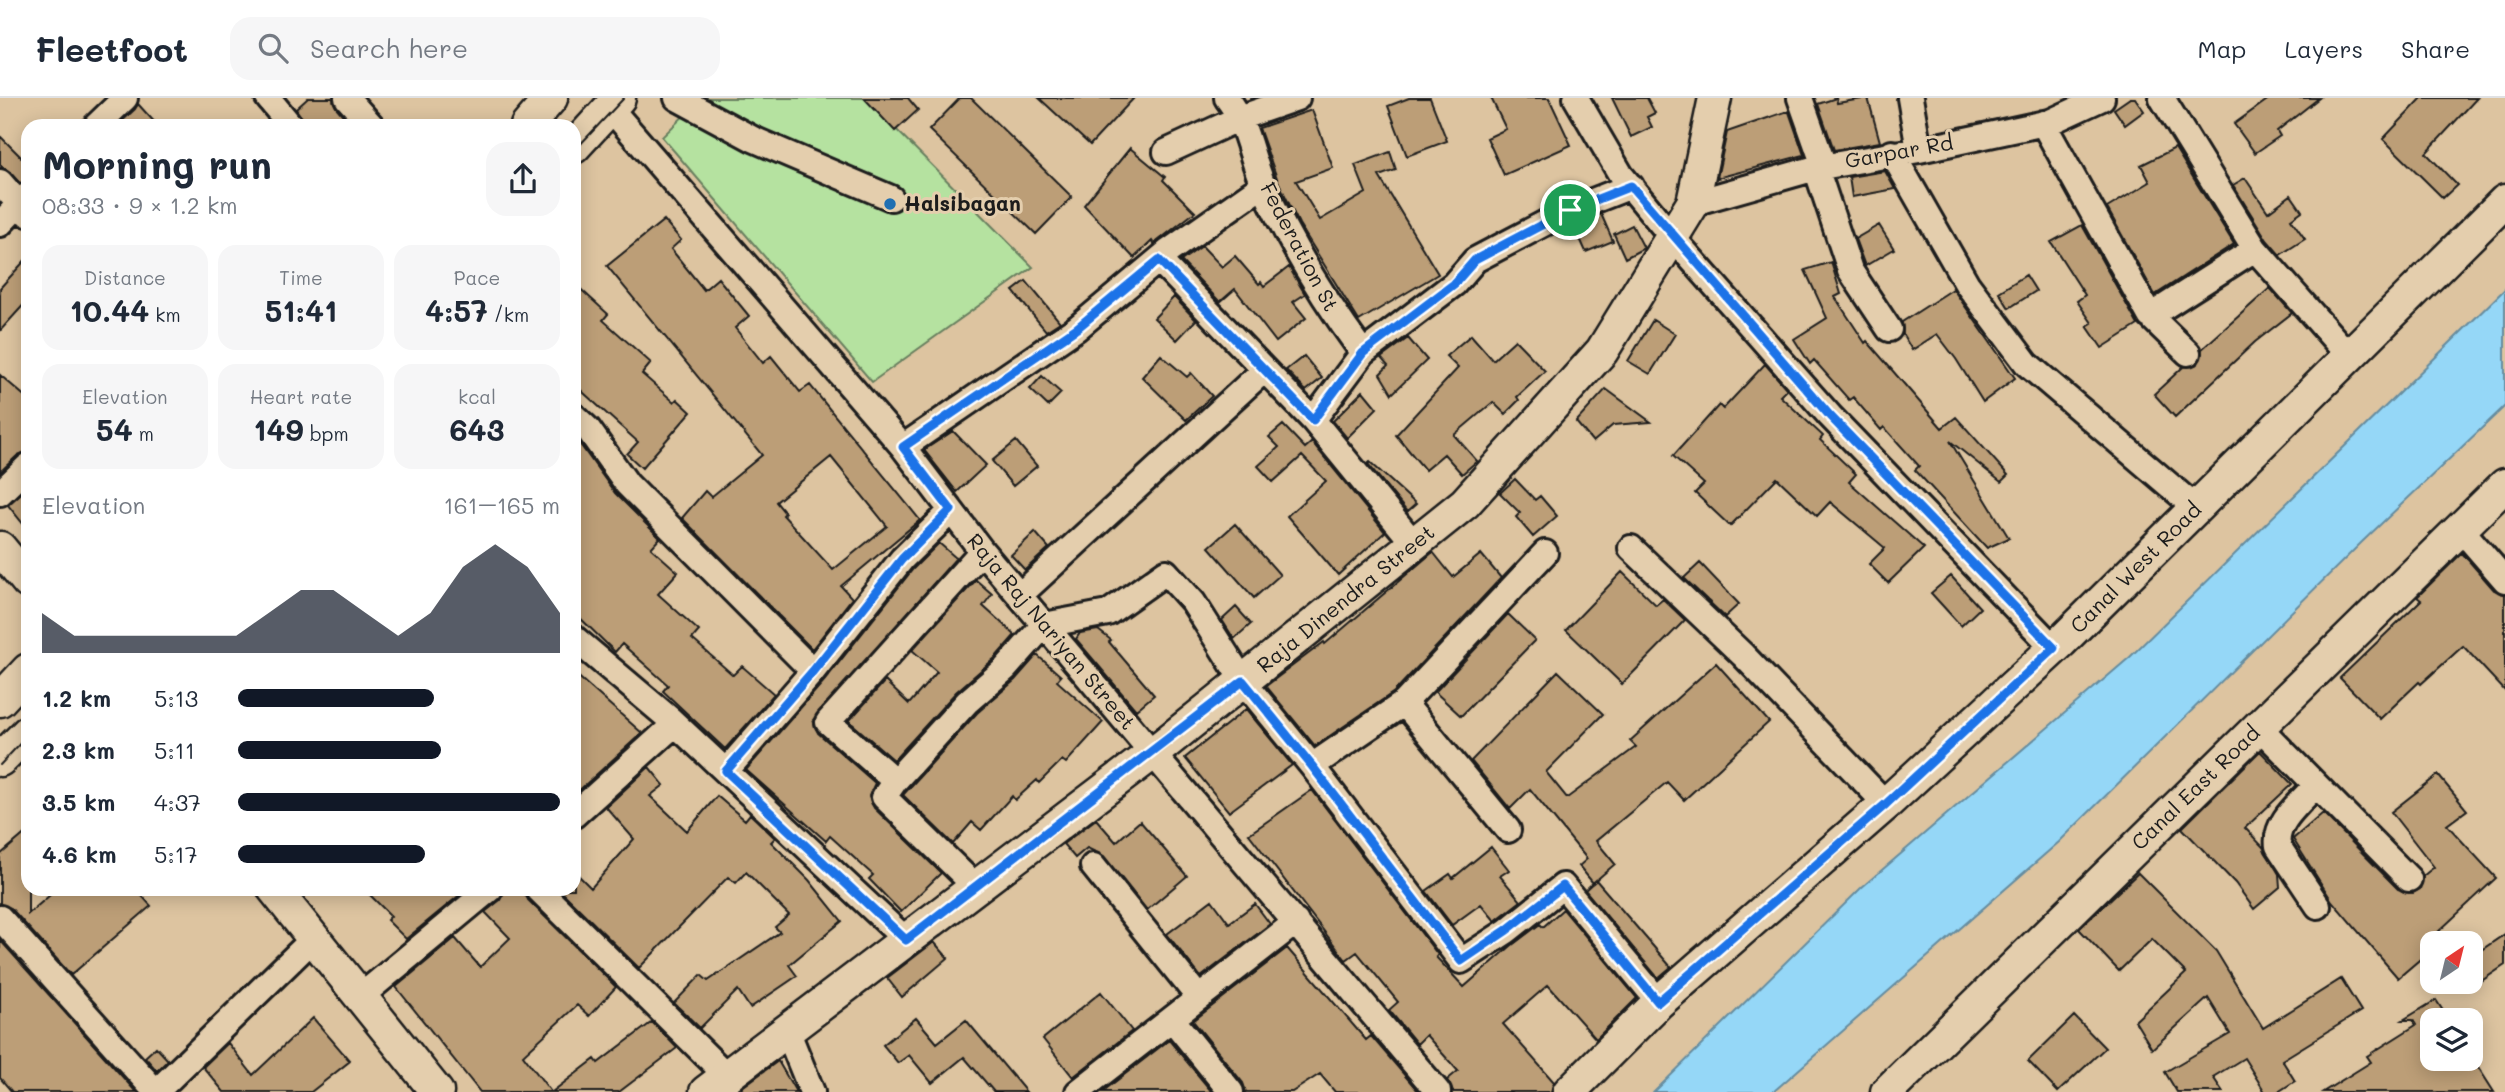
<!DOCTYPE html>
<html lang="en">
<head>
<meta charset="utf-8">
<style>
	:root { --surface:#fff; --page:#f6f6f7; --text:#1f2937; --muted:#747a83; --line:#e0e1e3; --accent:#111827 }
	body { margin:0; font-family:Mali,sans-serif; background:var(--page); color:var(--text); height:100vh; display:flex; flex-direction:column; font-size:26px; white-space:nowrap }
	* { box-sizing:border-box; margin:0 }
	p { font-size:23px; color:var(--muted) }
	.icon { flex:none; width:38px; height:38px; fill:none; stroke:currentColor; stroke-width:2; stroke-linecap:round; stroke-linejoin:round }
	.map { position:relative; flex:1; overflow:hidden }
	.drawer { position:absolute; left:21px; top:21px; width:560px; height:777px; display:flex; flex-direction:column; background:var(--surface); border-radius:21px; box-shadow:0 4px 18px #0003 }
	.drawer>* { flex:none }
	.needle { width:46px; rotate:35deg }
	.buttons { position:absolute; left:2420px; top:833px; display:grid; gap:14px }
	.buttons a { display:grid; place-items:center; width:63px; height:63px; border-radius:14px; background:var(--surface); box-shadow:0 4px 18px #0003; font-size:35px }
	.pin { position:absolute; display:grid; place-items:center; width:60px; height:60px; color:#fff; margin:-30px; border:4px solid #fff; border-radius:50%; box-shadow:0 2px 7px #0007 }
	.round { display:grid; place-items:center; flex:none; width:74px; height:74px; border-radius:21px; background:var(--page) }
	.overview { display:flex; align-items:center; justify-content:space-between; height:119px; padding:0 21px }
	h1 { font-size:38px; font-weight:800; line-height:52px }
	.figures { display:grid; grid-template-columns:repeat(3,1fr); gap:10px; height:119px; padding:7px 21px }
	.figures div { display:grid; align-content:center; border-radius:18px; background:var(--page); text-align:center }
	.figures b { font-size:30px; font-weight:800 }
	.figures small { font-size:19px; font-weight:400 }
	.figures p { font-size:19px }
	.chart { height:196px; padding:14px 21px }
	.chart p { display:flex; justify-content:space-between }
	.chart svg { width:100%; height:126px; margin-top:7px; fill:var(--accent); opacity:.7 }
	ul { padding:0 21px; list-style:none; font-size:23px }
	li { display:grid; grid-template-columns:112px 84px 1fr; align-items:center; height:52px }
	li i { height:18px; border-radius:9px; background:var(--accent) }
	header { display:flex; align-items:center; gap:42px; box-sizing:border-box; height:98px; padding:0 35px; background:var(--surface); border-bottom:2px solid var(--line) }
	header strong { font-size:33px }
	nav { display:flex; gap:38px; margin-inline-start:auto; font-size:24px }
	.search { width:490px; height:63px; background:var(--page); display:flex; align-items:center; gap:18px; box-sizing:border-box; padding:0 24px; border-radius:21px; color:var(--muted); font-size:26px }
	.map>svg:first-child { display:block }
	.green { fill:#b5e2a0; stroke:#687f5e; stroke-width:2 }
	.water { fill:#95d7f7; stroke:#658c9f; stroke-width:2 }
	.building { fill:#bc9e77; stroke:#1c1c1c; stroke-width:2; fill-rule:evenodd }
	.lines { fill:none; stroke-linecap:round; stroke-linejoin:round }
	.minor-casing { stroke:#1c1c1c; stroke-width:30 }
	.major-casing { stroke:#1c1c1c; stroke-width:37 }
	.minor { stroke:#e4cead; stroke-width:24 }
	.major { stroke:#e4cead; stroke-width:32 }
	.tram { stroke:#1c1c1c; stroke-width:2 }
	.route-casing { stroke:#fff; stroke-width:14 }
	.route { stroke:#1a73e8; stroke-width:9 }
	.poi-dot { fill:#1f6fb2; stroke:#e4cead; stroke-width:2.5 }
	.labels { text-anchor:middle; stroke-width:6; stroke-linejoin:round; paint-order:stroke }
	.street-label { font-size:21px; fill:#1c1c1c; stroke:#e4cead }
	.poi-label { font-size:21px; font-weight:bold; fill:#1c1c1c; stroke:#e4cead; text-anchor:start }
</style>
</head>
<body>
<header>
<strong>Fleetfoot</strong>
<div class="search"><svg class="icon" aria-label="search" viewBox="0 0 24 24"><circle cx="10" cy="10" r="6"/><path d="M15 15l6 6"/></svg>Search here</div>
<nav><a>Map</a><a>Layers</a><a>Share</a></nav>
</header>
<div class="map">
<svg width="2505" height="994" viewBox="0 0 2505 994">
	<rect width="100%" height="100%" fill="#ddc4a0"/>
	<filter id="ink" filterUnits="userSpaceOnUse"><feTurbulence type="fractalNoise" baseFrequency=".0143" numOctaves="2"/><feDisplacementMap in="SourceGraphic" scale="14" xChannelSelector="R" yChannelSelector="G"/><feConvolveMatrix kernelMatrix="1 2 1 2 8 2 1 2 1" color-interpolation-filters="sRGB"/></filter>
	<g filter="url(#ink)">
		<path class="green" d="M702,0h163l168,169 -161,115 -210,-245z"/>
		<path class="water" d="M2505,191v117l-143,136 -303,300 -286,250h-119l207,-204 269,-231z"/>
		<path class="building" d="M308,0h25l3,9 16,19h-46l-10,-17z
			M864,0h44l10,12 -23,21z
			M960,0h11l101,99 -36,37 -107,-104z
			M1039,0h95l-44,47z
			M1409,0h21l17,43 -40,15 -19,-50z
			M1491,0h58l22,47 -67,30 -17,-37 19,-9z
			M1612,0h35l8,15 -8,4 5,10 -21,10z
			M1836,0l1,5 31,-5 12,44 -46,8 -16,-46z
			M2130,0h5l9,13 -19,14 -11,-16z
			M2270,0h49l-42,33 3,5 -25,17 -21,-29z
			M2422,0h55l-51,55 31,32 -14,13 -60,-59z
			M138,6l20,22h-41l18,-17z
			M1312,12l21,58 -37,13 24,39 46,-27 -11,-28 35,-13 6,18 -17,6 59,98 -79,47 -60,-97 -21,-43 -19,-53z
			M1785,14h4l15,43 -87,23 10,-46z
			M0,38l28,28v17l-8,2 -20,-18z
			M1130,50l35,29 -2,3 32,32 -41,32 -2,-3 -18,17 -50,-53z
			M2175,50l59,96 -79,51 -48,-87 43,-26 -9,-17z
			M1885,73l10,18 -43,8 -3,-20z
			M2245,80l23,34 23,-17 11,16 -11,8 14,20 -25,16 -13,-15 -34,-55z
			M1601,116l12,27 -27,11 -12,-27z
			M664,122l17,20 -10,9 33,41 14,-12 31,38 -14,12 28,35 8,-7 29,36 10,-7 110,135 -79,66 11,12 -40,51 -130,-131 23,-27 6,6 51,-42 -155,-189zM831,359l56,69 -54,44 -50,-55 2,-2 -9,-11z
			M1632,127l12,23 -19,10 -11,-24z
			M1879,127l15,24 -29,17 -10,-27z
			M2082,127l56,100 -36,23 -15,-22 5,-3 -15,-22 8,-6 -34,-53z
			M1202,148l20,21 13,-11 24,28 2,-2 3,4 25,-19 16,27 -12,8 13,16 -30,24 -41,-53 -15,13 -39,-41z
			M28,159v43l-28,31v-43z
			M1831,164l10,32 -6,3 30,46 2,-2 75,87 14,-11 52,58 -7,7 -51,-41 59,97 -22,10 -72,-78 4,-4 -35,-39 -3,3 -28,-33 -4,3 -35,-40 -4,4 -16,-25 33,-21 -22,-48z
			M2026,177l10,16 -27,17 -10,-16z
			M1026,183l34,41 -14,9 -33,-40z
			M574,185l34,31 -5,6 48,43 -9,11 32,28 3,-3 14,13 -49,56 -15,-14 11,-12 -64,-58z
			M2270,190l22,25 -37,29 -80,75 -21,-23 29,-27 15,-3 4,-15z
			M1953,191l62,89 -32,24 -27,-43 -19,-25 -25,16 -9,-15 -1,-13z
			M1174,199l22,23 -19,20 -23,-22z
			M1653,222l22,14 -25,40 -22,-13z
			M1471,237l22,25 22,-20 30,31 -28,26 2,3 -14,14 -12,-12 -39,33 23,26 -15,13 -18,-20 -19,16 -29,-35 62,-67 -12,-12z
			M1408,240l19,22 -35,34 -12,-20 8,-8 -7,-8z
			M1161,257l26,22 4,-4 21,23 -26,24 -44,-43z
			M1304,258l18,22 -16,13 -20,-21z
			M1765,266l22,25 -7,7 43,40 -3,4 36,34 -7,8 75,66 -36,35 -19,-19 16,-16 -55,-46 -13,14 -40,-38 -47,48 -35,-33 9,-9 -31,-28 46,-51 4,4z
			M0,277l28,24v53l-10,3 -18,17z
			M1042,278l19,17 -13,13 -18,-17z
			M1606,291l45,33 -38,3 -20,17 -17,-20z
			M1363,293l14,17 -30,30 -14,-17z
			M1283,327l22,23 7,-6 73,90 -47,43 -51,-59 39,-35 -24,-25 -29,26 -15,-16 21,-19 -10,-10z
			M953,333l33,34 -29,27 -33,-42z
			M574,338l41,57 45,45 -9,10 27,24 -20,22 41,37 -7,8 41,36 9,-9 32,28 -49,55 -62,-58 5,-6 -46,-41 -7,8 -41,-40z
			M1016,343l21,25 -24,20 -21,-25z
			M1370,364l46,42 -9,8 -39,-48z
			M1515,381l20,21 5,-4 17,20 -24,21 -17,-20 4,-4 -20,-20z
			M28,389v43l-20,-25z
			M1235,426l45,51 -26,23 -45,-51z
			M1035,434l14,16 -24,22 -14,-15z
			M939,445l17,15 -143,162 5,13 57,50 -6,13 5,12 67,65 -40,39 -32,-33 4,-4 -43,-39 -4,5 -80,-71 79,-90 88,-111z
			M1433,454l20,25 28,-23 20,24 -107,114 -79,54 -49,-60 58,-44 1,2z
			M2462,455l32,37 11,4v97l-42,-45 -42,38 -2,-2 -39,37 -40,-41 81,-78 -4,-3z
			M1700,465l39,41 -14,13 -41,-39z
			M1622,474l34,33 7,-6 22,21 -63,64 -56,-54z
			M1951,478l29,32 -19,18 -30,-33z
			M976,482l16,14 -9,12 32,29 -20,23 -39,34 -62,68 -45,-39 36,-40 24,23 28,-32 -25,-22z
			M1236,509l15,17 -17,15 -12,-19z
			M1508,516l27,26 -74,76 -26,-24z
			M1098,532l13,10 -2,2 45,53 -18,15 -60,-71 4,-6z
			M1037,557l24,21 -4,5 46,41 -37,41 -4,-3 -23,23 -2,-3 -22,20 -3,-4 -31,34 -9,-8 -19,22 -50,-49 74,-82 38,-33z
			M1716,565l53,59 -85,78 -17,-18 -71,59 19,23 -22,19 -14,-17 8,-7 -57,-70 -20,20 -39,-48 87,-90 45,43 -57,58 21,26 69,-51 -6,-6z
			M574,575l68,60 -68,62z
			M1246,611l46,56 -63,47 -44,-54z
			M2260,653l32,33 -47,44 18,19 16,27 1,13 -26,22 -19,-26 -53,-55z
			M649,669l15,18 -14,11 37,35 30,-35 28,24 5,-6 25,24 -4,4 38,38 33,41 -53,44 8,11 -47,32 -12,-18 -38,38 -26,-25 27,-28 7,6 72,-49 -5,-5 14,-12 -43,-43 -10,11 -8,-6 -89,91 -80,-79h15v-18l17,17 43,-49 -28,-32z
			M2438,677l29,35 -20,15 49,53 -57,53 6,7 -6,5h-7v6l-34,29 -66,-77 -39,-62 30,-26 75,76 15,4 7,-4 3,-13 11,-9 -43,-55z
			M1312,692l126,165 -2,2 28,30 47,-41 29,-22 3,3 20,-18 74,89 -41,41 -48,-54 -45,39 51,58 -3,10h-98l-6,-12 11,-9 -32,-36 -9,9 -28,-34 9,-8 -41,-50 -11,8 -97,-126z
			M1096,721l20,23 24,-21 47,55 -40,34 -43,-54 -17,-8 -12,10 -12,-14z
			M28,733v83l29,-25h79l15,17 -80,69 -60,-67 -11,-4v-49z
			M1491,749l18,23 -9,6 21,25 -26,20 -14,-17 -29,21 -26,-34 24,-17 3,4z
			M2138,775l78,78 47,77 78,-49 20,32 -79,49 13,21 -17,11h-13l-21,-34 -31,19 10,15h-46l-12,-20 65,-38 -22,-36 -56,51 -17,-28 51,-48 -34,-34 -33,32 -40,-42z
			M1596,782l75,87 -13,11 -73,-88z
			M364,791h103l-61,50 -19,-19 4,-4z
			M505,791h19l4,11 88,87 -27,29 -12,-11 -54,50 28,37h-71l-84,-105 59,-49 25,29 30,-29 -25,-26 15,-12z
			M1212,802l17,23 26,-19 15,20 -69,53 -34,-43z
			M2505,836v31l-34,23v-31z
			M0,842l136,152h-124l-12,-14z
			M934,844l14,16 -46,39 -15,-19z
			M1287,850l79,92 5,-4 48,56h-84l-15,-18 -28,18h-46l-3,-9 -50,-62z
			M1101,894l31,39 -59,46 -30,-38z
			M2436,902l13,20h-17v39h41l21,33h-171l48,-30 -4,-6 49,-31 -3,-5h-10z
			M2074,918l31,32 -47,44 -30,-31z
			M313,920l37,43 -39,31h-87l-21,-25 25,-24 25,32z
			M916,920l21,25 29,-23 60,72h-32l-30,-35 -32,26 -23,-28 -11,8 -15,-18z
			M652,924l25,26 -58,44h-67l43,-33 3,4z
			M1169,942l43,52h-110z
			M156,949l12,13 -11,11 -12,-14z
			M778,963l18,31h-52l-3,-4z"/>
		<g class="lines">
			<g class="minor-casing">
				<path id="minor" d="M268,0l23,28
					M347,0l25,28
					M677,0l76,41 138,59
					M1227,0c21,27 23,58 37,89 27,59 61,114 99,166
					M1576,0l45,77 51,62 158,179 224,232
					M1800,0l24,68
					M1910,0l9,52
					M2162,0l93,151 94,107
					M610,10l293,339 79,104 456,541
					M2043,25l107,193 38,37
					M96,28l29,-28
					M1166,54l76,-35 55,-19
					M1892,55l75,131 60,80 169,144
					M1816,70l34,102 39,59
					M0,84l28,32
					M1693,105l123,-35 103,-18 131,-28 52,-24
					M0,126l28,-29
					M1159,162l154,160 102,125
					M2150,218l105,-67
					M574,318l14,13 39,55 186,187
					M1313,322l50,-67 91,-69 21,-24 95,-50 61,-24
					M903,349l174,-119 92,-77 94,-66
					M0,395l28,-27
					M2460,430l45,52
					M1631,450l112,107 143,149
					M982,453l-154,171 67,59 72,-79 38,-33 39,-44 64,-12 58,-41 27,30 50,79 69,85 149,195 46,-30 56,-45 96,116
					M1020,497l243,-224
					M574,540l97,82 235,220
					M1404,605l104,127
					M2259,629l150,152
					M1312,668l92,-63 141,-150
					M726,673l87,-100 89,-112 49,-48
					M895,683l-11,16 92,90
					M2316,687c-15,17 -42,37 -38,61l40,60
					M574,717l101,-91
					M1093,768l106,132
					M538,791l189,187
					M0,820l156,174
					M360,899l130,-108
					M1172,921l59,73
					M787,932l25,62
					M156,994l157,-153
					M1078,994l218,-170"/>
			</g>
			<g class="major-casing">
				<path id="major" d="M527,28l24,-28
					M574,49l45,-49
					M0,450l28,34
					M0,602l28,-30
					M0,662l28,-28
					M274,791l163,203
					M706,994l456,-346 303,-243 137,-152 91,-148 22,-105
					M1569,994l90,-90 227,-198 175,-162 444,-441
					M1887,994l618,-607"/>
			</g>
			<use href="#minor" class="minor"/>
			<use href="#major" class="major"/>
			<path class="tram" d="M574,53l50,-53
				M0,667l28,-30"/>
		</g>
	</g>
	<g class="lines" filter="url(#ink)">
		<g class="route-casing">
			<path id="route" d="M1631,88l199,230 224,232 -168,156 -228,198 -95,-116 -56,44 -46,31 -149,-195 -69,-85 -337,259 -180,-169 87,-100 89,-112 49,-49 -48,-63 174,-119 82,-68 154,160 50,-67 91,-69 21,-24 95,-50z"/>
		</g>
		<use href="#route" class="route"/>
	</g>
	<circle class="poi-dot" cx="890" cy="106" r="7"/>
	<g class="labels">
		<g class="street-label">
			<text transform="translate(1899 54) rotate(-10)" y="7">Garpar Rd</text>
			<text transform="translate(1299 149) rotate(62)" y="7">Federation St</text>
			<text transform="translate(2136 470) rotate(-45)" y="7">Canal West Road</text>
			<text transform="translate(1346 501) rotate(-39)" y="7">Raja Dinendra Street</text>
			<text transform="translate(1051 534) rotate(50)" y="7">Raja Raj Nariyan Street</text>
			<text transform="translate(2196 690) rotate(-44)" y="7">Canal East Road</text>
		</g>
		<g class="poi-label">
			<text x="904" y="113">Halsibagan</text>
		</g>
	</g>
</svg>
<div class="buttons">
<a><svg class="needle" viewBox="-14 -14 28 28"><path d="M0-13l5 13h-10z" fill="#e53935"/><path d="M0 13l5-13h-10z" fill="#747a83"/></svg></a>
<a><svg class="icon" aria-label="layers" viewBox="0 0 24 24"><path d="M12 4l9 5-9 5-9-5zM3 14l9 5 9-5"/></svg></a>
</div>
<div class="pin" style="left:1570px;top:112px;background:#1e9e55"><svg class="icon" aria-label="arrive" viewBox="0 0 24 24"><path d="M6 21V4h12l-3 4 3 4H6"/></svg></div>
<section class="drawer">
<div class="overview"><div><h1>Morning run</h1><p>08:33 · 9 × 1.2 km</p></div><a class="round"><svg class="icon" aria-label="share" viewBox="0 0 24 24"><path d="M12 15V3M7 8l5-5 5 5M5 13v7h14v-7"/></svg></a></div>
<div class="figures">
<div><p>Distance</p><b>10.44<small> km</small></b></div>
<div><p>Time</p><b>51:41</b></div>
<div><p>Pace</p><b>4:57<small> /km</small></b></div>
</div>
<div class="figures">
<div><p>Elevation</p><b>54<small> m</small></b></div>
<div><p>Heart rate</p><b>149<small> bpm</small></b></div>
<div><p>kcal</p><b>643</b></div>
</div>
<div class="chart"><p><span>Elevation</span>161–165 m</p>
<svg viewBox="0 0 160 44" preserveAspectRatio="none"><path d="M0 44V30L10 38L20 38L30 38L40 38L50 38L60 38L70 30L80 22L90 22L100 30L110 38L120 30L130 14L140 6L150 14L160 30V44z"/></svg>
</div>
<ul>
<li><b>1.2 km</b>5:13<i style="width:61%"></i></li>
<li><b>2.3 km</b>5:11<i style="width:63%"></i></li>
<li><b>3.5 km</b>4:37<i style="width:100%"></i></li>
<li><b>4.6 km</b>5:17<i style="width:58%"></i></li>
</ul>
</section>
</div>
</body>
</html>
